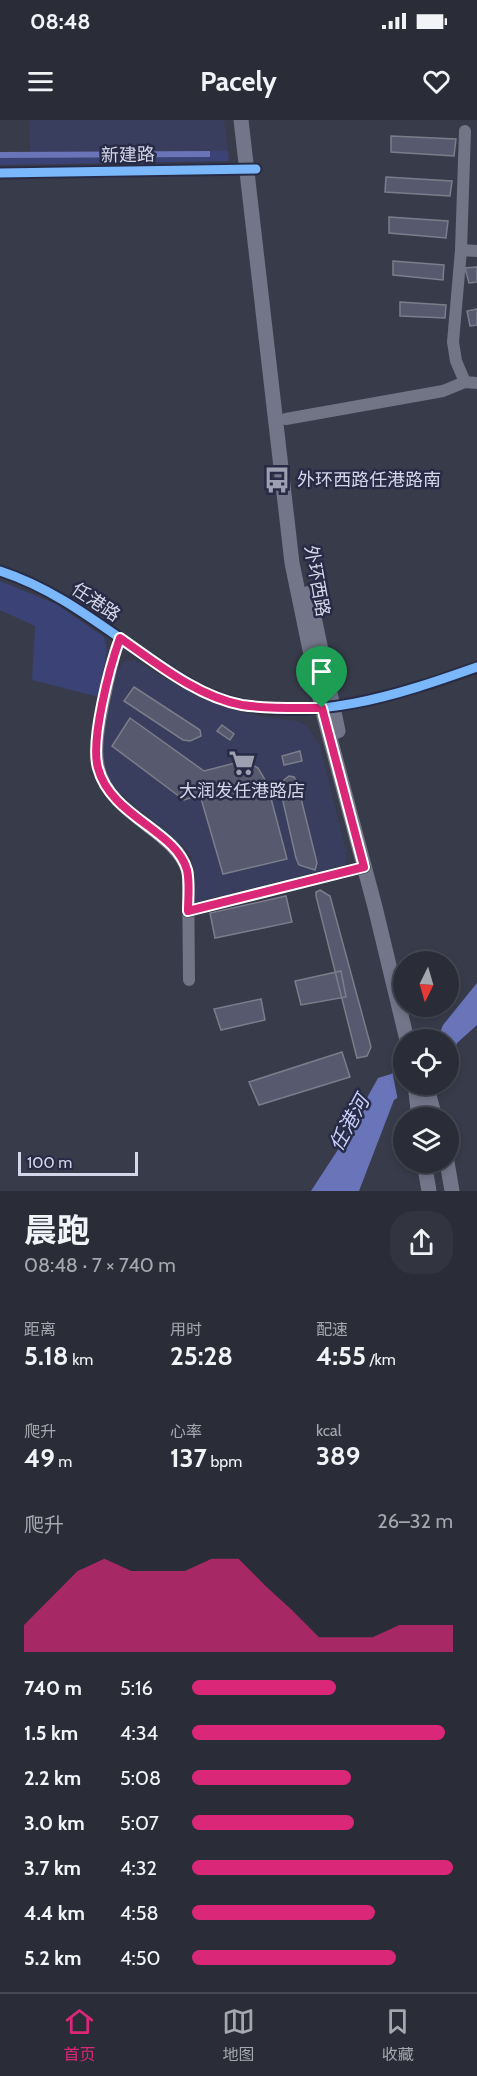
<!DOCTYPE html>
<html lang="zh">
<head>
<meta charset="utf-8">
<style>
	:root { --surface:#2a2c38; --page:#323440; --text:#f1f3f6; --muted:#a5a7ae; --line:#464853; --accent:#db2777 }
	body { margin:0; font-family:Cabin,"Noto Sans SC",sans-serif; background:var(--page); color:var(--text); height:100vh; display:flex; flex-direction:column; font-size:22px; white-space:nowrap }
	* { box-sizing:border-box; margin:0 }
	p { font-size:20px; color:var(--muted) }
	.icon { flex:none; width:33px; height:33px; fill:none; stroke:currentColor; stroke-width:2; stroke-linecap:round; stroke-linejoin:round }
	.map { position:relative; height:1071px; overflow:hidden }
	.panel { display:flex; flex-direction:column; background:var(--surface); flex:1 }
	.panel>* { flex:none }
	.needle { width:39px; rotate:185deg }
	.tools { position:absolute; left:393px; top:831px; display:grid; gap:12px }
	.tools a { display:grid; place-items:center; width:66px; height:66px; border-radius:50%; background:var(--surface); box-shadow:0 3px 9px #0003,0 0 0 2px var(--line); font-size:30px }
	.scale { position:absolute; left:18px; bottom:15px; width:120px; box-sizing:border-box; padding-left:6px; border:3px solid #d4d7e9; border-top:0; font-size:16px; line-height:21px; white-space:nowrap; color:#d4d7e9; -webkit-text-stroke:4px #272b46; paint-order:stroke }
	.pin { position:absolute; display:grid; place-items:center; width:51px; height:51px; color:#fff; margin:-62px -26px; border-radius:50% 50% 50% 0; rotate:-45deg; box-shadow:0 0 6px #0007 }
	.pin .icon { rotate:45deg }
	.round { display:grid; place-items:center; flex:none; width:63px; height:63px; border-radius:24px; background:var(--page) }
	.overview { display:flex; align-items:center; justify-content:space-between; height:102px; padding:0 24px }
	h1 { font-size:33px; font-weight:700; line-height:45px }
	.metrics { display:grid; grid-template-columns:repeat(3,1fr); gap:9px; height:102px; padding:6px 24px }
	.metrics div { display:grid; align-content:center }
	.metrics b { font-size:26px; font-weight:700 }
	.metrics small { font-size:16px; font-weight:400 }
	.metrics p { font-size:16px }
	.chart { height:168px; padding:12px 24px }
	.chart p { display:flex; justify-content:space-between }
	.chart svg { width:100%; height:108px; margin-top:6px; fill:var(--accent); opacity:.7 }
	ul { padding:0 24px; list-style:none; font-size:20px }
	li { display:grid; grid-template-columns:96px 72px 1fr; align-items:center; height:45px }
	li i { height:15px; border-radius:8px; background:var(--accent) }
	.status { display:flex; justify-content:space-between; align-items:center; height:42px; padding:0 30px; background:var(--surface); direction:ltr }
	.status svg { height:16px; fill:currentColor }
	header { display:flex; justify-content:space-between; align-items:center; height:78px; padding:0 24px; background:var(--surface); font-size:27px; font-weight:700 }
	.dock { display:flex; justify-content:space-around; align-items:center; height:84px; border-top:2px solid var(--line); background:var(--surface); font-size:16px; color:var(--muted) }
	.dock a { display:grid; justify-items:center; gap:3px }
	.dock .current { color:var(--accent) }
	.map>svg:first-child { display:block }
	.built { fill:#3a3e5e }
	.green { fill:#3b4276 }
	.water { fill:#6a74b9 }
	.pier { fill:#383b4a }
	.building { fill:#575a6f; stroke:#7b7d8a; stroke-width:1.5 }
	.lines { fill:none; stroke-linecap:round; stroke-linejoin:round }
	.minor { stroke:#727586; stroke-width:12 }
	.major { stroke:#737689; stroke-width:15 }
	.cycleway-casing { stroke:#272b46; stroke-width:13 }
	.cycleway { stroke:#7ab7fb; stroke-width:9 }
	.route-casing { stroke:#fff; stroke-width:12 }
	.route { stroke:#db2777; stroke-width:8 }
	.labels { text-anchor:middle; stroke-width:5; stroke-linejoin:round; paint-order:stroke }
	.street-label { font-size:18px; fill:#d4d7e9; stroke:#272b46 }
	.poi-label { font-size:18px; fill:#d4d7e9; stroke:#272b46; text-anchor:start }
	.water-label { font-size:20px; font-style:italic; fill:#c7cff8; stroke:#272b46 }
</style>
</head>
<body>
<div class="status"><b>08:48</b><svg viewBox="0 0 49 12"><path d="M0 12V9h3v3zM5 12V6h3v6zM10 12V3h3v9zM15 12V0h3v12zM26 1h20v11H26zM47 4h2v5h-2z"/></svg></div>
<header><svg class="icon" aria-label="menu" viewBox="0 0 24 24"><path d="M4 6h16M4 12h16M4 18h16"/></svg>Pacely<svg class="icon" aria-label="heart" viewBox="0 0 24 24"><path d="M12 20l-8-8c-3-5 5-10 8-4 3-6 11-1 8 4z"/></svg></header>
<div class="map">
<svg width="477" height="1071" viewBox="0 0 477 1071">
	<rect width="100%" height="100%" fill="#383b4a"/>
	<path class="built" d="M29,0h195l4,31 -198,1z
		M134,540l43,25 53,24 28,7 39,5 10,5 13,20 26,105 -1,14 -5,5 -147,34 2,-27 -4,-21 -6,-8 -67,-57 -11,-16 -3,-12 -1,-21 13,-69 8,-12z"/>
	<path class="green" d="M210,31h18l1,10 -229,4v-7l210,-1z
		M0,461l56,23 48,33 3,13 -8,47 -67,-17 3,-54 -35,-16z"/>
	<path class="water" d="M210,31v6l-210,1v-6z
		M477,863v42l-20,18 -8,22 -1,-25h-11l6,-15z
		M403,945l1,19 13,1 -23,15 -35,91h-48l30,-46 37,-67 13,-4z"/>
	<path class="pier" d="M404,942v22h16l-22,17 -6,-31z"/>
	<path class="building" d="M391,16l65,3 -2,17 -63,-4z
		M386,57l66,4 -2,15 -65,-4z
		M389,97l59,4 -2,17 -57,-5z
		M393,141l51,4 -1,15 -50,-5z
		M477,147v15l-8,1 -4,-15z
		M400,182l46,3 -1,13 -45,-2z
		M477,189v16l-7,1 -3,-15z
		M134,567l66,43 1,6 -11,5 -7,-1 -59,-39z
		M130,598l74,53 35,-9 10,1 9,5 9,15 20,76 -64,15 -23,-79 -16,5 -72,-54z
		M222,605l12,9 -4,6 -13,-9z
		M300,631l2,10 -18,4 -2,-9z
		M289,656l5,1 3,5 20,81 -2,7 -16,-5 -3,-7 -17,-74z
		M320,770l10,6 41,151 -4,9 -10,2 -41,-162v-4z
		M286,776l6,26 -77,16 -5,-25z
		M341,851l5,26 -45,8 -6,-24z
		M261,879l4,21 -44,10 -7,-21z
		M342,932l8,25 -91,28 -10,-23z"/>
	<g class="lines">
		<path class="minor" d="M465,11l-4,119 -8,92 3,19 9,21 12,1
			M0,53l256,-4
			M461,130l16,1
			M286,299l157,-28 22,-9
			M0,451c59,19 105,58 156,92 22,14 47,31 72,38 81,24 173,-7 249,-34
			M120,518c-8,20 -11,42 -16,63 -11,55 -14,81 34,118 19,15 42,30 50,53l1,108
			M188,791l176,-44"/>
		<path class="major" d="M241,0l51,443 30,145 53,199 32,133
			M309,473l29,138
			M415,964l4,34
			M426,964l9,34
			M424,1042l5,29
			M447,1042l5,29"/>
		<g class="cycleway-casing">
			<path id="cycleway" d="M0,53l256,-4
				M0,451c59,19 105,58 156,92 22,14 47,31 72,38 81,24 173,-7 249,-34
				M188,791l176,-44"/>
		</g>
		<use href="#cycleway" class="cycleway"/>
	</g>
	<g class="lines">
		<g class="route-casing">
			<path id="route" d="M120,518c36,25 78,59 122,67 26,4 53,3 80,3l42,159 -176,44c0,-13 2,-28 -1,-41 -11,-40 -76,-53 -89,-102 -8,-27 12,-102 22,-130z"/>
		</g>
		<use href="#route" class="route"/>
	</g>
	<defs>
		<g id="bus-bare" transform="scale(2.07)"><path d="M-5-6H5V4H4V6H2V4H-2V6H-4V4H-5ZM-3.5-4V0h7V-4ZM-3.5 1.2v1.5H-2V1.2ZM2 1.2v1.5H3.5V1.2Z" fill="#9da0b1" stroke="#272b46" stroke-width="2.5" paint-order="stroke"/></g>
		<g id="supermarket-bare" transform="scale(2.07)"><path d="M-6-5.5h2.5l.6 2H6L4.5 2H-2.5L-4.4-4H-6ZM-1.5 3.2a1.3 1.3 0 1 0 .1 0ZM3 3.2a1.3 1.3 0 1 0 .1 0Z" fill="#9da0b1" stroke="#272b46" stroke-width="2.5" paint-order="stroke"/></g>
	</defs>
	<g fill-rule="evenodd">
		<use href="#bus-bare" x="277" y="360"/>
		<use href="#supermarket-bare" x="242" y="643"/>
	</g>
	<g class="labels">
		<g class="street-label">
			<text transform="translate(128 35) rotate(-1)" y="6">新建路</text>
			<text transform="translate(317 461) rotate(80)" y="6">外环西路</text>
			<text transform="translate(96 482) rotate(34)" y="6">任港路</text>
		</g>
		<g class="poi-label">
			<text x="297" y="366">外环西路任港路南</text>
			<text x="242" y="677" text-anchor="middle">大润发任港路店</text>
		</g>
		<g class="water-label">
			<text transform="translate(349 1003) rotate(-61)" y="7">任港河</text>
		</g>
	</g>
</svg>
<div class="tools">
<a><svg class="needle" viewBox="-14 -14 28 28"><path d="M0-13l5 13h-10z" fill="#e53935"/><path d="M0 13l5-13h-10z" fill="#a5a7ae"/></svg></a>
<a><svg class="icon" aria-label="locate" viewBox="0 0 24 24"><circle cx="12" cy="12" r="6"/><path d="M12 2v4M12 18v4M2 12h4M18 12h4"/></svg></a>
<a><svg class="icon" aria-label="layers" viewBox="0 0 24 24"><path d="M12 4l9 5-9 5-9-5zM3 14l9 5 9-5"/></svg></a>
</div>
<div class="scale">100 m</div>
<div class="pin" style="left:322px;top:588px;background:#1e9e55"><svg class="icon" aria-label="arrive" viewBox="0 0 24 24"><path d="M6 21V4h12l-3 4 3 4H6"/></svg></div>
</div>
<section class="panel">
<div class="overview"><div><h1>晨跑</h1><p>08:48 · 7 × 740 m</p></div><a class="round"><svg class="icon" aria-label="share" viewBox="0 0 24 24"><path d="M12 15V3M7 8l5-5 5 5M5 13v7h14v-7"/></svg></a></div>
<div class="metrics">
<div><p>距离</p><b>5.18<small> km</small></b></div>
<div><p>用时</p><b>25:28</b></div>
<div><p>配速</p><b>4:55<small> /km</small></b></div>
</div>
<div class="metrics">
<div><p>爬升</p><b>49<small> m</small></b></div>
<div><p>心率</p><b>137<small> bpm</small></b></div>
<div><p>kcal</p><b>389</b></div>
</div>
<div class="chart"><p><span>爬升</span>26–32 m</p>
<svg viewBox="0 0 160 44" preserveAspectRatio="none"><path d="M0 44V33L10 22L20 11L30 6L40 11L50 11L60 11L70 6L80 6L90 17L100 27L110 38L120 38L130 38L140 33L150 33L160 33V44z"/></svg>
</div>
<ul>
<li><b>740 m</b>5:16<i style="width:55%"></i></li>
<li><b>1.5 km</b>4:34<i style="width:97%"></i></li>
<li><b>2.2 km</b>5:08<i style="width:61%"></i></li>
<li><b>3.0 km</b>5:07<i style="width:62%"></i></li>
<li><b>3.7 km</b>4:32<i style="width:100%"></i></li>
<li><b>4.4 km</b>4:58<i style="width:70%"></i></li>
<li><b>5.2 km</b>4:50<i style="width:78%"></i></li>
</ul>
</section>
<nav class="dock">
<a class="current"><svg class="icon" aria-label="home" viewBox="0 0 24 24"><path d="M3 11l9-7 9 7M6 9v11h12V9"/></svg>首页</a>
<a><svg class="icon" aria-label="map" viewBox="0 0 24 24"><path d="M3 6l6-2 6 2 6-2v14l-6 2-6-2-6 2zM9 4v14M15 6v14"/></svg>地图</a>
<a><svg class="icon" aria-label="saved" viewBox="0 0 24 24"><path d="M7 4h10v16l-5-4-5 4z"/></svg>收藏</a>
</nav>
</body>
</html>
